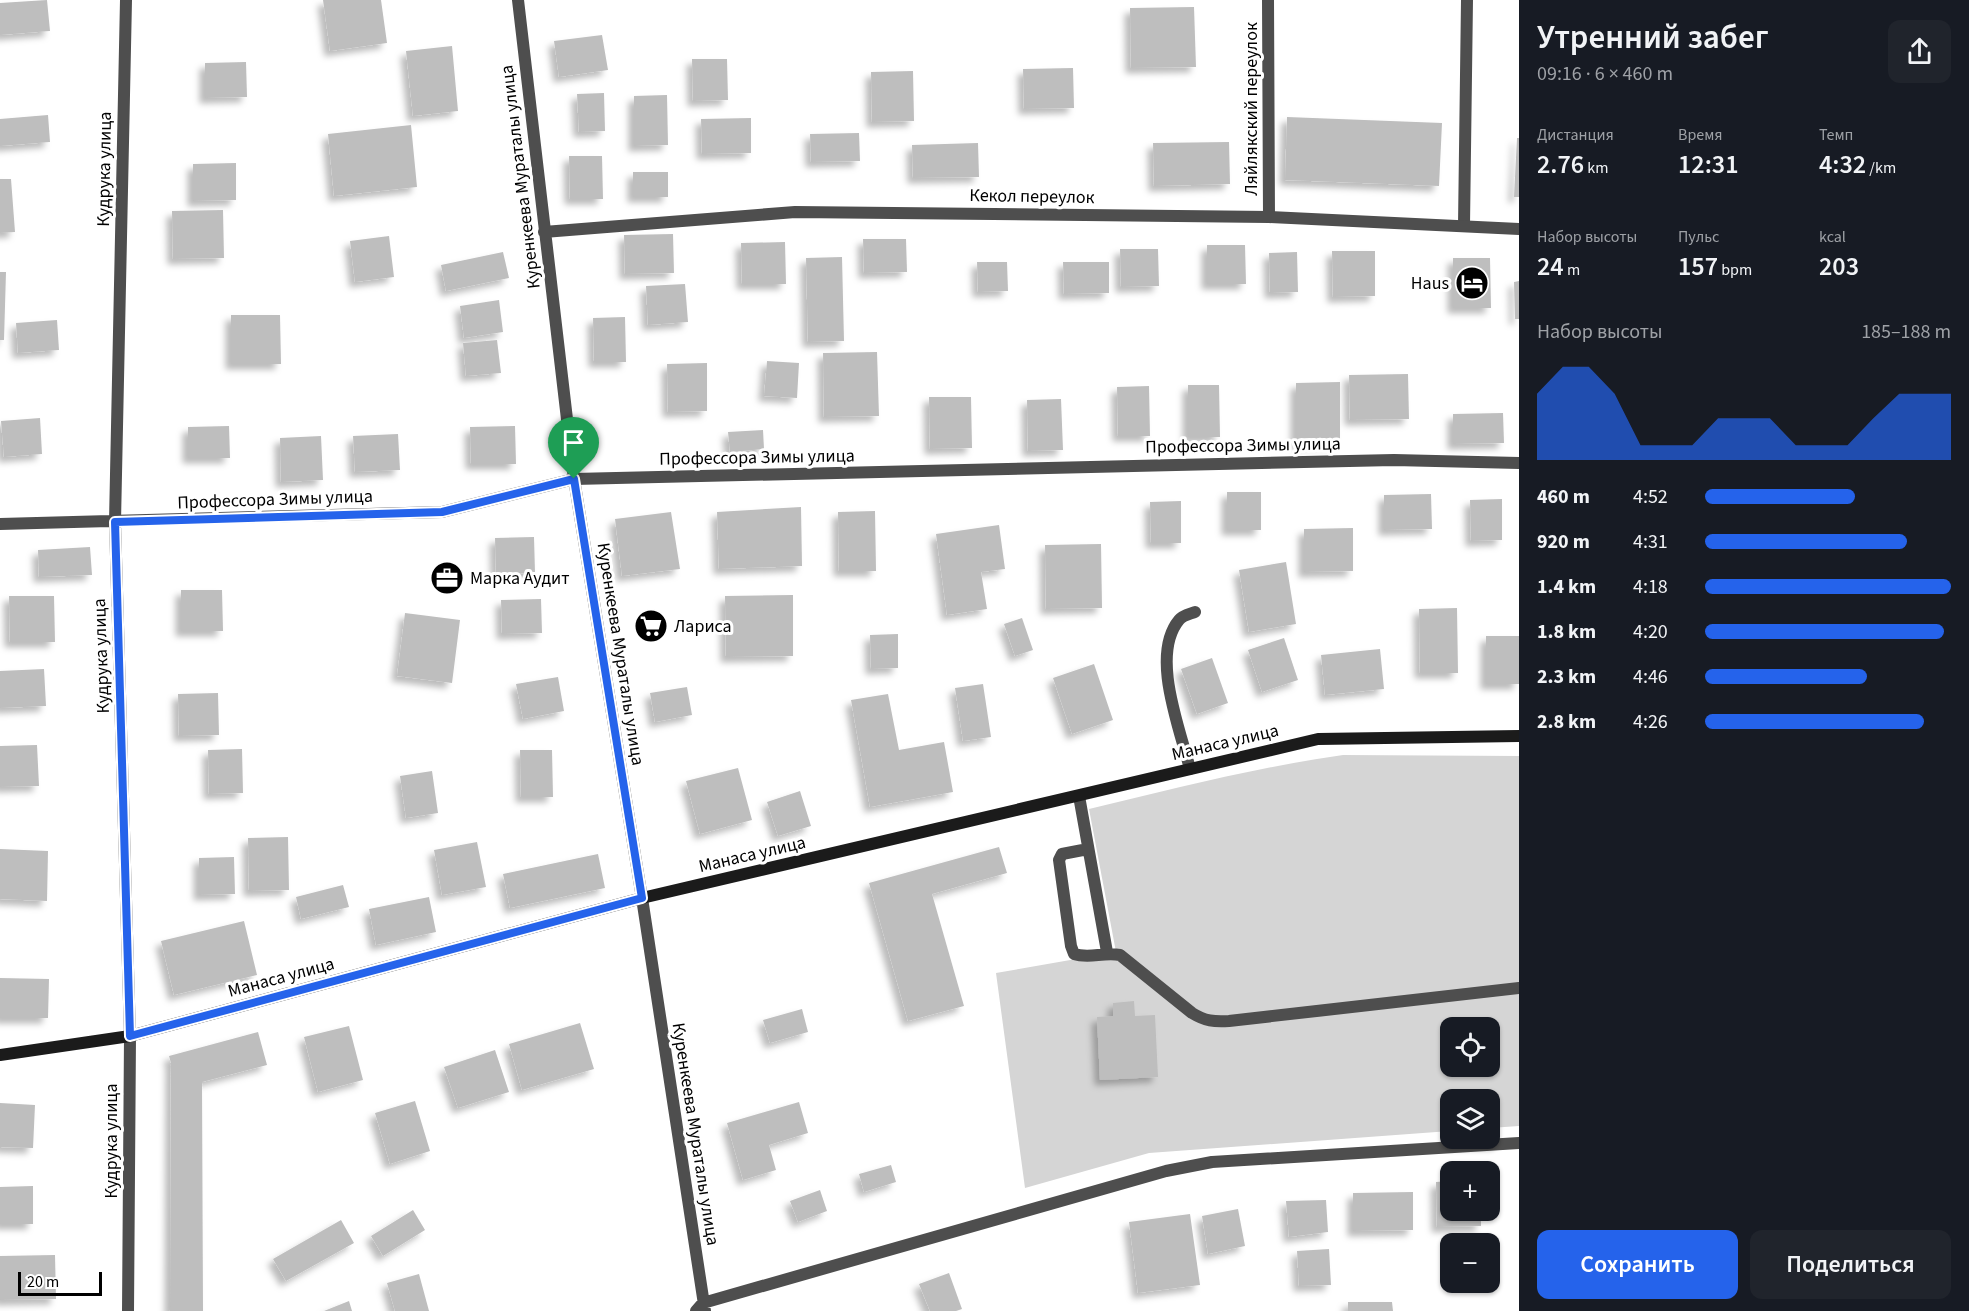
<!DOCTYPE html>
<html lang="ru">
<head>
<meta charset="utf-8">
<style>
	:root { --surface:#171b24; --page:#20242c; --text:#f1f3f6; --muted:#9ea1a6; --accent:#2563eb }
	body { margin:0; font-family:"Source Sans 3",sans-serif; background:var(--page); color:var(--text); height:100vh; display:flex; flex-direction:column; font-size:22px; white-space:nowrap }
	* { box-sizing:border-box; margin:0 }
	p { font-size:20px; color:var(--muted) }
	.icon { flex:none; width:33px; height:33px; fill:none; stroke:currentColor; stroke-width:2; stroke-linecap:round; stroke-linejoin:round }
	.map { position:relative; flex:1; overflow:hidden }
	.drawer { display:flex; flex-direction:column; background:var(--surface); width:450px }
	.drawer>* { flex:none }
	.buttons { position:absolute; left:1440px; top:1017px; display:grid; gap:12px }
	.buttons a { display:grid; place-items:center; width:60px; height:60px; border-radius:12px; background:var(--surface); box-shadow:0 2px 4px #0004; font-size:30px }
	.scale { position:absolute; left:18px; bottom:15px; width:84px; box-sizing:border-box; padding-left:6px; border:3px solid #000; border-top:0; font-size:16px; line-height:21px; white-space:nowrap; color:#000; -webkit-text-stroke:4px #fff; paint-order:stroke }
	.pin { position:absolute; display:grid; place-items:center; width:51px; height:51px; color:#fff; margin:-62px -26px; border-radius:50% 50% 50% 0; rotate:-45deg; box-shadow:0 0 6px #0007 }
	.pin .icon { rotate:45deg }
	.round { display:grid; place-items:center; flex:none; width:63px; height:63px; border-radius:12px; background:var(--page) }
	.head { display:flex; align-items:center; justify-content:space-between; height:102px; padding:0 18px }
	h1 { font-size:33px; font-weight:600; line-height:45px }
	.figures { display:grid; grid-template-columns:repeat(3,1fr); gap:9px; height:102px; padding:6px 18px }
	.figures div { display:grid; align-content:center }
	.figures b { font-size:26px; font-weight:600 }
	.figures small { font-size:16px; font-weight:400 }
	.figures p { font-size:16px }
	.chart { height:168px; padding:12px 18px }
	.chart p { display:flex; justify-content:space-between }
	.chart svg { width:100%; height:108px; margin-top:6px; fill:var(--accent); opacity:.7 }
	.cta { display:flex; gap:12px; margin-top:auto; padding:12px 18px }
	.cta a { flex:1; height:69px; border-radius:12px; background:var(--accent); color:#fff; font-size:24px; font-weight:600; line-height:69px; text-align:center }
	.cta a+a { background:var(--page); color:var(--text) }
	ul { padding:0 18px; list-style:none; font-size:20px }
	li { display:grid; grid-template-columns:96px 72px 1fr; align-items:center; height:45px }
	li i { height:15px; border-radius:8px; background:var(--accent) }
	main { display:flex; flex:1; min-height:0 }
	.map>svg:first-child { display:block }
	.green { fill:#d5d5d5; fill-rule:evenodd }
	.building { fill:#bebebe; filter:url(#shadow) }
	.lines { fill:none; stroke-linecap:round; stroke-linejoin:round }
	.lane { stroke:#4e4e4e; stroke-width:12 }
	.street { stroke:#4e4e4e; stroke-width:12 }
	.secondary { stroke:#1b1b1b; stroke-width:12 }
	.route-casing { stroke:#fff; stroke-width:12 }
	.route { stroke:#2563eb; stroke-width:8 }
	.labels { text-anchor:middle; stroke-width:6; stroke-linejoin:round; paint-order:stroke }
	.street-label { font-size:18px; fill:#000; stroke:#fff }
	.poi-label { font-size:18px; fill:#000; stroke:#fff; text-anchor:start }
</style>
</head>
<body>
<main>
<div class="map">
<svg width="1519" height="1311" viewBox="0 0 1519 1311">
	<defs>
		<filter id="shadow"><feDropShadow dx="-5.5" dy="5.5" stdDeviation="3" flood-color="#0004"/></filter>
	</defs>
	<rect width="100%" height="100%" fill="#fff"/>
	<path class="green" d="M1343,755l176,1v370l-29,2v-28h-40v31l-301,22 -124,35 -29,-215 120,-21 -27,-143c84,-20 168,-42 254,-54zM1450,1028h40v38h-40z"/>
	<path class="building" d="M47,0l3,31 -50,4v-32z
		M323,0h58l6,43 -57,8z
		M1194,7l2,60 -65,1 -1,-60z
		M602,35l6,35 -49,7 -5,-36z
		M452,46l6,65 -45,5 -7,-65z
		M692,59h35l1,41 -35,1z
		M246,62l1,35 -42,1v-35z
		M1073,68l1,40 -50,1 -1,-40z
		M913,71l1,50 -42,1 -1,-50z
		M604,93l1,38 -26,1 -2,-38z
		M667,95l1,50 -34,1v-50z
		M48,115l2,27 -50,4v-27z
		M1287,117l155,6 -3,63 -154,-6z
		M751,118v35l-49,1 -1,-35z
		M411,125l6,62 -83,9 -6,-62z
		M859,133l1,28 -49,1 -1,-28z
		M1517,138h2v59h-5z
		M1229,142l1,42 -76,2 -1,-43z
		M978,143l1,34 -66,1 -1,-33z
		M569,156h33l1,43h-33z
		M236,163v37l-43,1v-37z
		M633,172h35v25h-35z
		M0,179h11l4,53 -15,1z
		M223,210l1,48 -51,1 -1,-48z
		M673,234l1,39 -49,1 -1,-39z
		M389,236l5,41 -39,5 -5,-41z
		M863,239h43l1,33 -43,1z
		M785,242l1,42h-44l-1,-41z
		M1207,245h38l1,39h-39z
		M1120,249h38l1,37 -38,1z
		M1332,251h43v45l-42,1z
		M503,252l6,26 -63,13 -5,-26z
		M1297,252l1,40 -28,1 -1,-40z
		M842,257l2,84 -36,1 -2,-84z
		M1453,258h37l1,50h-38z
		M977,262h30l1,29 -30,1z
		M1063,262h46v31l-45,1z
		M0,272h6l-2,68h-4z
		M1519,281v38h-4l-1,-37z
		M685,284l3,38 -40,3 -2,-39z
		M499,300l4,32 -39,6 -4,-32z
		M231,315h49l1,49h-50z
		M625,317l1,45h-32l-1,-44z
		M57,320l2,30 -41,3 -2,-30z
		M497,340l4,33 -35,3 -3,-33z
		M877,352l2,64 -55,1 -1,-64z
		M767,361l32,2 -2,35 -33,-2z
		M707,363v48l-39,1 -1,-48z
		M1408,374l1,45 -59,1 -1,-45z
		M1340,382v61l-44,1v-61z
		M1188,385h31l1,52h-32z
		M1149,386l1,50h-32l-1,-49z
		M929,397h42l1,51 -42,1z
		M1061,399l2,51 -35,1 -1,-51z
		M1503,413l1,30 -51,1v-30z
		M40,418l2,36 -38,3 -3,-36z
		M229,426l1,32h-42v-31z
		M515,426l1,38h-45l-1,-37z
		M763,430l1,19 -34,3 -2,-20z
		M398,434l2,36 -45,2 -2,-36z
		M321,436l2,44 -42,2 -1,-44z
		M1227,492h34v38h-34z
		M1431,494l1,35 -48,1v-35z
		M1502,499v41l-31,1 -1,-41z
		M1181,501v42h-30l-1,-41z
		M801,507l1,59 -83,3 -2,-57z
		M875,511l1,60h-37l-1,-59z
		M671,512l9,57 -58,7 -7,-57z
		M999,525l6,44 -24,3 6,37 -40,6 -11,-81z
		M1353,528v43l-49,1v-43z
		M534,537l1,36 -39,1 -1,-36z
		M1101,544l1,64 -56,1 -1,-64z
		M90,547l2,28 -53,2 -1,-27z
		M1286,562l10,62 -47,8 -10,-62z
		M181,590h41l1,41h-42z
		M793,595v61l-67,1 -1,-61z
		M9,596h45l1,46h-45z
		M541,599l1,34 -40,1 -1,-34z
		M1457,608l1,65h-38l-1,-64z
		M405,613l55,7 -8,63 -55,-7z
		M1022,618l11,32 -18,6 -11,-32z
		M898,634v34l-27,1 -1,-34z
		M1486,636h33v48h-33z
		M1284,638l14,42 -36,12 -14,-42z
		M1380,649l4,40 -59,6 -4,-40z
		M1212,658l16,45 -31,11 -16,-45z
		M1094,664l19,56 -41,14 -19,-56z
		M44,669l2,37 -46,2v-37z
		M558,677l6,34 -41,8 -7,-35z
		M983,684l8,53 -28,4 -8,-53z
		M687,687l5,28 -37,7 -5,-29z
		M218,693l1,42 -40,1 -1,-42z
		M888,694l11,56 45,-8 9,50 -83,15 -19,-107z
		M37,745l2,41 -39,1v-41z
		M242,749l1,44 -34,1 -1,-44z
		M520,750h32l1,47h-32z
		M738,768l14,52 -52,14 -14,-53z
		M432,771l6,42 -32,5 -6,-42z
		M800,791l11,35 -33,10 -11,-34z
		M288,837l1,53 -40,1 -1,-53z
		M477,842l9,45 -44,8 -8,-45z
		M999,847l8,26 -75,21 32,112 -56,15 -39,-138z
		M0,849l48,2 -1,50 -47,-2z
		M598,854l7,34 -95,20 -7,-34z
		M234,857l1,37 -36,1v-37z
		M343,885l6,22 -48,12 -5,-22z
		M429,897l7,35 -60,13 -7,-36z
		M244,921l13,54 -83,20 -13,-54z
		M0,978l49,1 -1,39h-48z
		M1134,1001l1,15 20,-1 3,62 -58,3 -3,-63 16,-1v-13z
		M802,1009l6,23 -38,11 -7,-23z
		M580,1023l14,46 -72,21 -13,-46z
		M349,1026l14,54 -45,12 -14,-55z
		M258,1032l9,33 -65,17 1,229h-33l1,-248 -2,-7z
		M495,1050l14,42 -51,16 -14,-41z
		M415,1101l15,50 -40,13 -15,-51z
		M799,1102l9,31 -39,12 7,25 -33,10 -16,-57z
		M0,1103l35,2 -2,43 -33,-1z
		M891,1165l5,17 -32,10 -5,-18z
		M1450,1181v29h31v16l-44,1 -1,-45z
		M33,1186v38h-33v-37z
		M820,1190l7,21 -29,11 -8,-21z
		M1413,1192v38l-60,1v-38z
		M1326,1200l2,32 -39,5 -3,-36z
		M1238,1209l7,37 -37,8 -6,-38z
		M413,1210l12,20 -42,26 -12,-20z
		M1190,1214l10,71 -62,8 -9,-71z
		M341,1220l13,23 -68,38 -13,-22z
		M1329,1249l2,36 -32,1 -2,-35z
		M55,1255l1,44 -56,1v-44z
		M949,1273l13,36 -6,2h-26l-11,-27z
		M419,1274l10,37h-34l-8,-28z
		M349,1301l3,10h-28z
		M1348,1302h44l1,9h-45z"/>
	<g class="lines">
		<path class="lane" d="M1464,225l3,-225
			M1190,769c-10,-40 -40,-114 -11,-149 4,-5 11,-6 16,-8"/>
		<path class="street" d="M126,0l-11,522 15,514 -2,275
			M518,0l56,479 68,419 63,413
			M1268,0l1,217
			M544,232l251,-20 474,5 250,12
			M0,524l442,-12 132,-33 820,-19 125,3
			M1079,796l28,156
			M1088,849l-26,5 -3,6 12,86 3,8c15,5 29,-2 46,1l72,58c13,8 22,9 37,8l290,-33
			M696,1311l7,-8 463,-132 46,-9 307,-19"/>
		<path class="secondary" d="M0,1055l130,-19 512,-138 676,-159 201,-3"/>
	</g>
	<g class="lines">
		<g class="route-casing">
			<path id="route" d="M574,479l68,419 -512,138 -15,-514 327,-10z"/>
		</g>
		<use href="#route" class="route"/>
	</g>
	<defs>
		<g id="hotel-disc" transform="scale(1.725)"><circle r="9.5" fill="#000" stroke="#fff"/><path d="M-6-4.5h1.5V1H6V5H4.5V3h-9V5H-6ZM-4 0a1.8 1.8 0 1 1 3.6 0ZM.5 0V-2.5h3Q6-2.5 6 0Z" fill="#fff"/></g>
		<g id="office-disc" transform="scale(1.725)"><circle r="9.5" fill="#000" stroke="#fff"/><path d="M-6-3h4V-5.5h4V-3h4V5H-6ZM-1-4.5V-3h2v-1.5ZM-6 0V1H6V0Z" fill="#fff"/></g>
		<g id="supermarket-disc" transform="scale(1.725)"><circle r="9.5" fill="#000" stroke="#fff"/><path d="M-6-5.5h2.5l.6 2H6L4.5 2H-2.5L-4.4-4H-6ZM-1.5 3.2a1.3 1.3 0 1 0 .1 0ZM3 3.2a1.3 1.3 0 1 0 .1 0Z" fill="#fff"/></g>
	</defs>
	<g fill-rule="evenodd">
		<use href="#hotel-disc" x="1472" y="283"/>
		<use href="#office-disc" x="447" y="578"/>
		<use href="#supermarket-disc" x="651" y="626"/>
	</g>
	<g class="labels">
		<g class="street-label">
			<text transform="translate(1251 109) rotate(-90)" y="6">Ляйлякский переулок</text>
			<text transform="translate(104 169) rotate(-89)" y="6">Кудрука улица</text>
			<text transform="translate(520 177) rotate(-97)" y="6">Куренкеева Мураталы улица</text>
			<text transform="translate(1032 196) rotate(1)" y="6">Кекол переулок</text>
			<text transform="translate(1243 445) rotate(-1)" y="6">Профессора Зимы улица</text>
			<text transform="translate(757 457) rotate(-1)" y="6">Профессора Зимы улица</text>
			<text transform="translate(275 499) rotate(-2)" y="6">Профессора Зимы улица</text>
			<text transform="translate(621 654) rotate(81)" y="6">Куренкеева Мураталы улица</text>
			<text transform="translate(101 656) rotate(-92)" y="6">Кудрука улица</text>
			<text transform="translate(1225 742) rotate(-13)" y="6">Манаса улица</text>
			<text transform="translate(752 854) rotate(-13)" y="6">Манаса улица</text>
			<text transform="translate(281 977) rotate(-15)" y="6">Манаса улица</text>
			<text transform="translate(696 1134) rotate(81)" y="6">Куренкеева Мураталы улица</text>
			<text transform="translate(111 1141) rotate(-90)" y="6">Кудрука улица</text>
		</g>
		<g class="poi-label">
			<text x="1449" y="289" text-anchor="end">Haus</text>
			<text x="470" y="584">Марка Аудит</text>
			<text x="674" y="632">Лариса</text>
		</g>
	</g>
</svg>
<div class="buttons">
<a><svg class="icon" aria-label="locate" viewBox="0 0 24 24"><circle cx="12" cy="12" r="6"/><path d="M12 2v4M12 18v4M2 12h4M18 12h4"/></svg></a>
<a><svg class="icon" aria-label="layers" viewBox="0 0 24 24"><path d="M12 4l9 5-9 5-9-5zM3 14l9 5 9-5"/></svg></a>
<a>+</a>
<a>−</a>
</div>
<div class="scale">20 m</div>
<div class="pin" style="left:574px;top:479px;background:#1e9e55"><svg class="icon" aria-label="arrive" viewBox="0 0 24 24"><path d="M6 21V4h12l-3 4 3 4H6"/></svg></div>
</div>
<section class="drawer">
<div class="head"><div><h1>Утренний забег</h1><p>09:16 · 6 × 460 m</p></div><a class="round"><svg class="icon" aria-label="share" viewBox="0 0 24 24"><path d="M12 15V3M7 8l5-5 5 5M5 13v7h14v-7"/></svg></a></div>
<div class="figures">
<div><p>Дистанция</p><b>2.76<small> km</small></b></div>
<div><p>Время</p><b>12:31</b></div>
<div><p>Темп</p><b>4:32<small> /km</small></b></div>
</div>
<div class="figures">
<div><p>Набор высоты</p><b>24<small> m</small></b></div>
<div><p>Пульс</p><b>157<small> bpm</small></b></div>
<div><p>kcal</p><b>203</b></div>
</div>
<div class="chart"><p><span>Набор высоты</span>185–188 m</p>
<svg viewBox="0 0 160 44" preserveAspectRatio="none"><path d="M0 44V17L10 6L20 6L30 17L40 38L50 38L60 38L70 27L80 27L90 27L100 38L110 38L120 38L130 27L140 17L150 17L160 17V44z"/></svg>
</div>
<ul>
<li><b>460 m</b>4:52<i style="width:61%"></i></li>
<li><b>920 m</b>4:31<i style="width:82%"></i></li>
<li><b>1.4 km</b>4:18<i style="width:100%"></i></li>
<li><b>1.8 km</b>4:20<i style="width:97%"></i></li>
<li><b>2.3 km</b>4:46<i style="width:66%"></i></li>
<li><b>2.8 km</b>4:26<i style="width:89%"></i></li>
</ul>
<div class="cta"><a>Сохранить</a><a>Поделиться</a></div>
</section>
</main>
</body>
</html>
